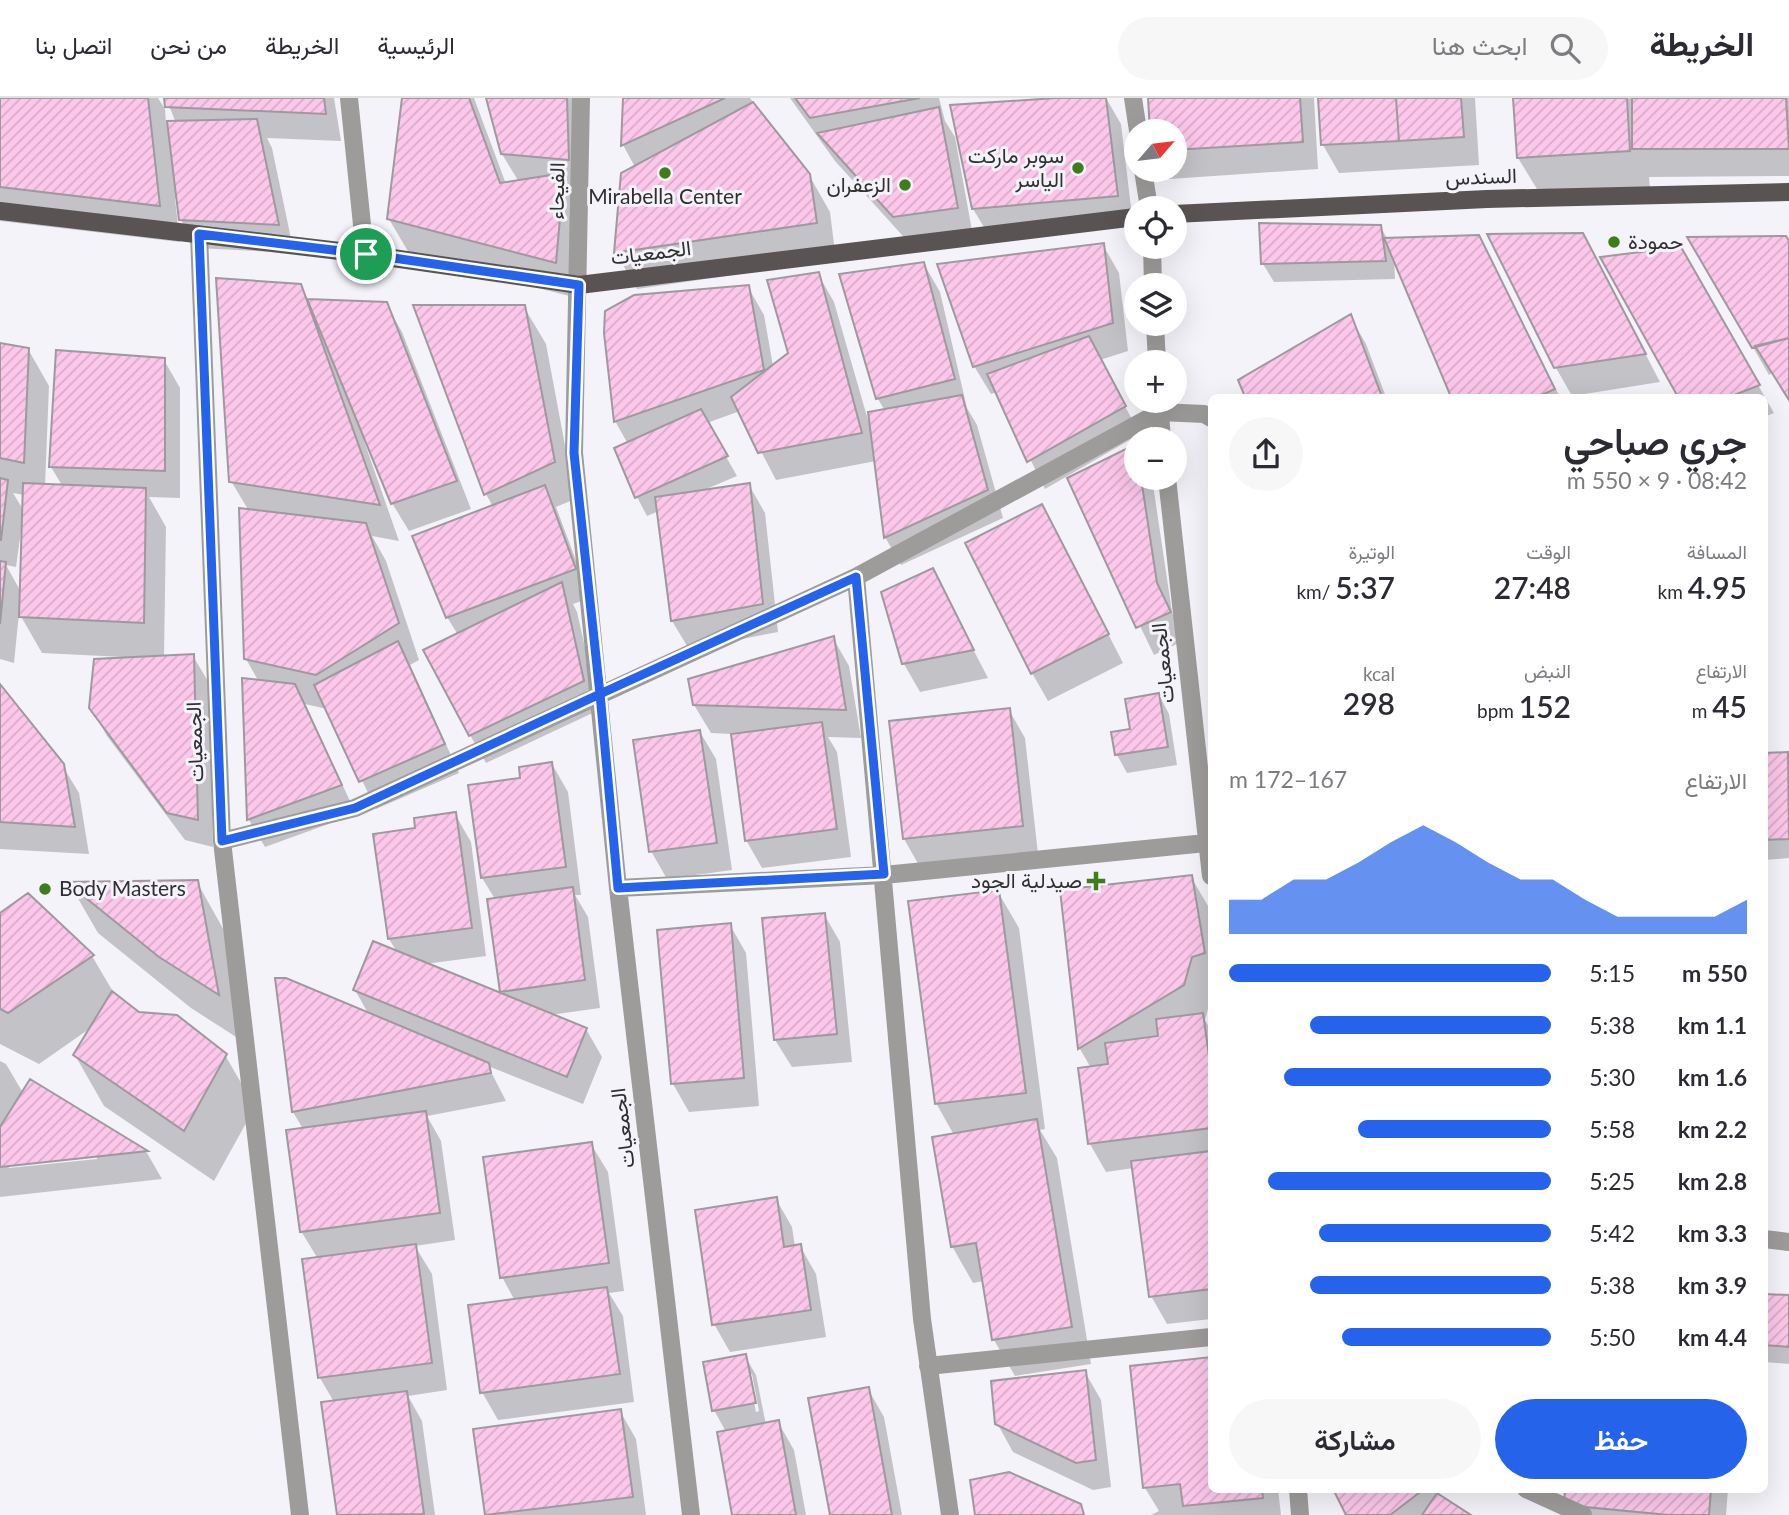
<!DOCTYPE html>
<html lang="ar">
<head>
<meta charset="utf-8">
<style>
	:root { --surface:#fff; --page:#f7f7f7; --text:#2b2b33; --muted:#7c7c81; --line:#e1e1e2; --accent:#2563eb }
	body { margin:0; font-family:Lato,Vazirmatn,sans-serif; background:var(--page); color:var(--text); direction:rtl; height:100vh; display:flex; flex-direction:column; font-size:26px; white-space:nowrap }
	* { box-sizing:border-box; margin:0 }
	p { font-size:23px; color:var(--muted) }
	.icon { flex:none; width:38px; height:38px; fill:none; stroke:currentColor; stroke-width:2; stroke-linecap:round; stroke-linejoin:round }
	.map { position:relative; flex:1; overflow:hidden; direction:ltr }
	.drawer { position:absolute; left:1208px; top:296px; width:560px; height:1099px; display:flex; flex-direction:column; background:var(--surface); border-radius:10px; box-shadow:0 7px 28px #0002; direction:rtl }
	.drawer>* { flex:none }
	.needle { width:46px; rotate:62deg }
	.tools { position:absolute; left:1124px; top:21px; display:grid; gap:14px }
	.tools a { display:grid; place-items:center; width:63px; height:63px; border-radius:50%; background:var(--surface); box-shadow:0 7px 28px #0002; font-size:35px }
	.pin { position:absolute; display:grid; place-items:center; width:60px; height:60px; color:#fff; margin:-30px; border:4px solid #fff; border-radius:50%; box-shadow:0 2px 7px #0007 }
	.round { display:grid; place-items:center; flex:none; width:74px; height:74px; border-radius:37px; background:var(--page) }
	.summary { display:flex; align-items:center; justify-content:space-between; height:119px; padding:0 21px }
	h1 { font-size:38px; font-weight:600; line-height:52px }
	.metrics { display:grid; grid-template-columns:repeat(3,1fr); gap:10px; height:119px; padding:7px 21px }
	.metrics div { display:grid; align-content:center }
	.metrics b { font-size:30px; font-weight:600 }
	.metrics small { font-size:19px; font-weight:400 }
	.metrics p { font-size:19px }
	.chart { height:196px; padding:14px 21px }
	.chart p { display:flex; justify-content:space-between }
	.chart svg { width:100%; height:126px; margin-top:7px; fill:var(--accent); opacity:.7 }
	.action { display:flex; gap:14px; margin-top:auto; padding:14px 21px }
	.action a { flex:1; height:80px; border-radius:42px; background:var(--accent); color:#fff; font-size:28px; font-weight:600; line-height:80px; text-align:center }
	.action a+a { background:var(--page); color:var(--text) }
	ul { padding:0 21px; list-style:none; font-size:23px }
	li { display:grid; grid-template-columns:112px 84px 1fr; align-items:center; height:52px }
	li i { height:18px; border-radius:9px; background:var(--accent) }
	header { display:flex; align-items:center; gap:42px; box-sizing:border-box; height:98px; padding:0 35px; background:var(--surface); border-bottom:2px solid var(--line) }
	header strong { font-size:33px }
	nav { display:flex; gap:38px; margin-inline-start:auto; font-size:24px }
	.search { width:490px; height:63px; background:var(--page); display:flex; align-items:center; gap:18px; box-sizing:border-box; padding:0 24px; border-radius:38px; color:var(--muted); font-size:26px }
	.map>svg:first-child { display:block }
	.shadow { fill:#0003; fill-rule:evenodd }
	.building { fill:url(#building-hatch); stroke:#9f999d; stroke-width:2 }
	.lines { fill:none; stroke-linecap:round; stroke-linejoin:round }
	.minor { stroke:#9e9b9b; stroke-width:18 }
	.major { stroke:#595353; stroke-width:18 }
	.route-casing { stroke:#fff; stroke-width:14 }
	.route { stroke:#2563eb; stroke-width:9 }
	.poi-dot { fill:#3f7d1a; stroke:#f4f3f9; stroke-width:2.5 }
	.labels { text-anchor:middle; stroke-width:6; stroke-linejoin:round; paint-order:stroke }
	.poi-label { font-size:21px; fill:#303032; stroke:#f4f3f9; text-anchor:end }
	.street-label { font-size:21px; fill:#303032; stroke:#f4f3f9 }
</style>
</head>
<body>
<header>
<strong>الخريطة</strong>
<div class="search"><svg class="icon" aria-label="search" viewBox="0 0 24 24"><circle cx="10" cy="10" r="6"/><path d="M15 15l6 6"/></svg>ابحث هنا</div>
<nav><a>الرئيسية</a><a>الخريطة</a><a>من نحن</a><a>اتصل بنا</a></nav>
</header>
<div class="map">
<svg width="1789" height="1417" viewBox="0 0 1789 1417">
	<defs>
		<pattern id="building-hatch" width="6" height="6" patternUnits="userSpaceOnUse" patternTransform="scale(1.75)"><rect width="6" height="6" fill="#fcc7ea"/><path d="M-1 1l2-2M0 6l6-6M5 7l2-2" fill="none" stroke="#d8abc9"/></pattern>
	</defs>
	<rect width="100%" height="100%" fill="#f4f3f9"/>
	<path class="shadow" d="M0,0h158l7,11 1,14h10l-10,-25h168l7,43 -74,-3 5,10 22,105 -97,-5 -16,-28 -3,-22 -3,1 5,43 -180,-21z
		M404,0h70l32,86 13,-2 -17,-28 -14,-56h93l3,90 -14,-2 14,26 -7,86 -167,-43 -21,-36z
		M625,0h125l59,77 21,37 6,48 -199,29 -21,-36 7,-79 12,-7 -12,-22z
		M790,0h149l6,23 10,16 18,99 -62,9 -76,-84z
		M1081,0h25l15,26 12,100 -143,13 -17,-28z
		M1150,0h164l4,71 -148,10 -6,-9h10v-39h-22z
		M1320,0h155l4,67 -140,8 -16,-28z
		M1514,0h275v78l-140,1 1,11 -110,6 -22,-36z
		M1380,128l8,14 90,-3 82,160h-107l-59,-140 1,22 -121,3 -11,-18z
		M1690,140l99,6v156l-17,-27 -3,2z
		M1103,147l16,28 9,78 -28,9 40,74 -95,55 -48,-97 -6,2 -17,-28z
		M1680,151l94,164 -10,4v-20h-84l-77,-138z
		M1598,165l62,119 -88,14 -16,-28z
		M924,166l16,28 27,116 10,17 26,93 -102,47 -16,-28 -9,-76 -100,19 -36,-69 -33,12 30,53 -33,14 45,-5 16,28 13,119 -89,17 -17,-28 -13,-110 -12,5 -10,-19 -9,-53 -13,-23 133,-134 16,28 9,51 17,-13 28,-79 16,28 38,132 13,-23 -7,-12z
		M300,187l9,16 77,3 16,28 69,177 -62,22 -17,-28 -25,-63 -3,1 35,100 -27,-5 14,25 33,99 -9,5 49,108 -83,36 -49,-100 -22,-5 51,110 -91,33 -16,-27 -5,-140 15,2 -13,-23 3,-148 -18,-30z
		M524,209l22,37 29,155 -19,8 34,91 -17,6 4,8 22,98 -113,53 -16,-28 -12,-100 -11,-18 46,-110 -7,-13z
		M1350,218l16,28 20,53h-139l-7,-16z
		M0,247l28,4 21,37 -4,100 18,1 -12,-20 113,-107 16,28v110l-31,-1 17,30 -2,130 29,-1 16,27 4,164 -28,-7 -78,-104 -16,-28 32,-51 -81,-4 -23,-40 -5,50 -14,-4zM13,395l11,2v16zM21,433h2l-2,61 -15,-27 10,2z
		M1152,380l20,134 13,28 -31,15 -85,-176z
		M1057,436l66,129 -75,38 -16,-28z
		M932,472l56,108 -68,14 -16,-28 -21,-71z
		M833,540l16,28 12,72 -33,-1 9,15 14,105 -89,11 -16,-28 -14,-106 -21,-1 -17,-28z
		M0,589l62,78 17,28 10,61 -89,-5z
		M1159,597l10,19 8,51 -50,8 -10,-18z
		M1009,612l16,28 13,116 -118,13 -16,-28z
		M700,634l16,27 16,111 -65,9 -16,-28z
		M1789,657v103l-25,2v-104z
		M552,666l16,28 13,103h-6l13,22 12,91 -50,7 36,14 16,28 -19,47 -95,-38 18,35 -79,15 14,25 14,99 -40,6 17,28 15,116 -39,6 14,25 13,94h-96l-16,-111 11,-2 -14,-24 -2,-119 -17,-28 2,-102 -10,-17 76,-97 -14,-25 42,-38 -8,-13 28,-109 38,-16 16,28 15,114 -61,8 80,32 -3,-5 -7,-92 -13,-21 40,-99z
		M1191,779l20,34v87l-6,22 6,10v289l-44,5 -16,-28 -17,-128 -28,4 -16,-28 1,-76 -11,-19 -18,-157z
		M197,784l29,52 21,110 -56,-36 -93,-75 -29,-50z
		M998,794l21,36 26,201 -5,1 17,28 34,206 -76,12 -21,-36 -10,-59 -11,2 -21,-37 2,-111 -18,-32z
		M824,816l16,28 12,120 -60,5 -17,-27z
		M0,817l92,41 23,39 24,18 86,42 30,52 -41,74 -110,-75 -29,-51 17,-28 -53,37 -39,-20z
		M730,827l16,28 13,153 -70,6 -16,-28z
		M0,963l6,3 17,29 8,-12 116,72 15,26 -162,18zM97,1057v4l-88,9v-3z
		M591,1046l17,28 16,119 -15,2 14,23 11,86 -136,18 -16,-28 33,-91 -13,-24z
		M776,1101l16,28 3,20 5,-1 16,28 10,63 -96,15 -16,-28z
		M1764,1198l25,1v67l-25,-2z
		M745,1258l11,19 10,50 12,-3 16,28 12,65h-72l-8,-83 -12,-22zM748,1276h4l7,37 -3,1z
		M1211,1261v130h67l3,26h-130l8,-4 -14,-23z
		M1085,1274l16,28 10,87 -18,3 -80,-38 -16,-29z
		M868,1291l16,28 18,98h-71z
		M620,1313l16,28 10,76h-159l-12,-85z
		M1335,1391h98l4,7 31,19h-121z
		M1567,1391h161l-2,26h-155z"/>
	<path class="building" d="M0,0h148l12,108 -160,-19z
		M164,0h160l2,16 -161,-7z
		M402,0h67l31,85 64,-10 -8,90 -169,-44z
		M486,0h81l2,62 -68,-6z
		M623,0h102l-104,48z
		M795,0h125l-110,20z
		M1056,0h50l12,98 -146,13 -22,-104z
		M1148,0h152l3,44 -129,8v-19h-24z
		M1318,0h78l3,43 -78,4z
		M1396,0h65l3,39 -65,4z
		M1513,0h114l3,53 -113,7z
		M1632,0h154l3,51h-157z
		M753,4l57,72 7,49 -203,30 7,-80z
		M939,9l19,101 -65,9 -76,-84z
		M257,21l22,106 -100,-5 -12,-99z
		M1259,125l122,2 5,36 -125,3z
		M1583,135l63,121 -92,14 -67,-134z
		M1479,137l76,154 -18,8h-86l-67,-159z
		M1786,138l3,5v97l-37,10 -65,-111z
		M1104,145l9,80 -140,44 -36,-103z
		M1681,149l79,138 -31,12h-51l-78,-140z
		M924,164l31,117 -79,20 -37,-125z
		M819,174l43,161 -104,20 -27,-56 57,-44 -21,-73z
		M216,180l85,6 79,221 -151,-23z
		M749,187l15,85 -150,52 -10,-89 1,-22 29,-16z
		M307,201l80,3 70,179 -66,23z
		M413,207h112l30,157 -71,33z
		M1351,216l31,83h-137l-7,-17z
		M1089,238l37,70 -99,56 -40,-88z
		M1789,240v62l-34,-54z
		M0,245l29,5 -5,115 -24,-5z
		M56,252l109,8v113l-116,-4z
		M962,297l26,95 -104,48 -16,-126z
		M701,311l27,47 -93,42 -21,-50z
		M1136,346v34h5l16,105 14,29 -35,16 -69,-150z
		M0,380l8,2 -7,60h-1z
		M23,385l123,5 -2,135 -125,-6z
		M750,385l13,121 -92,17 -16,-124z
		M545,387l31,84 -130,49 -34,-82z
		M1042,406l67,130 -78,40 -66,-131z
		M239,410l127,15 33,100 -83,52 -72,-16z
		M0,463l6,1 -6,62z
		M933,470l41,82 -72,14 -21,-72z
		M562,484l22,99 -115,55 -46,-86z
		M834,538l12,74 -153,-5 -5,-26z
		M398,543l47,103 -86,38 -45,-97z
		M194,556l4,166 -31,-7 -78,-105 5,-49z
		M242,580l53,6 47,101 -95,35z
		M0,586l64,80 11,63 -75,-5z
		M1159,595l9,54 -53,8 -4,-23 19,-3 -5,-30z
		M1010,610l13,118 -120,13 -14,-118z
		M822,624l15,107 -92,12 -14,-107z
		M700,632l17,113 -68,9 -16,-112z
		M1788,654l1,87 -25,1v-87z
		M552,664l14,105 -85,11 -13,-93 52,-7 -1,-11z
		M456,714l16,116 -84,11 -15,-105 42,-6 -1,-10z
		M1192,777l13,78 -13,4 -8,28 -106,64 -18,-159z
		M198,782l21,115 -60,-38 -93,-75z
		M573,789l12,93 -85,12 -13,-93z
		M999,792l27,203 -91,11 -27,-203z
		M28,795l66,62 -86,58 -8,-4v-96z
		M825,815l12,121 -63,6 -12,-122z
		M731,825l13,155 -73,6 -14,-154z
		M373,843l214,87 -20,49 -214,-87z
		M275,880h11l203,85 2,10 -199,39z
		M112,893l27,21 38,3 50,39 -43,77 -111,-76z
		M1203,915l8,57v58l-123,16 -10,-76 30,-4 -3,-21 53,-7 -2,-17z
		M30,981l118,72 -148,16v-40z
		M426,1013l14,102 -140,19 -14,-102z
		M1037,1021l35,208 -80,13 -16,-97 -25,4 -19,-110z
		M592,1044l17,121 -109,15 -17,-121z
		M1211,1053v138l-62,8 -18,-136z
		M777,1099l7,50 17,-3 10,66 -99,15 -17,-115z
		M416,1146l16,119 -114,15 -16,-119z
		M607,1189l13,87 -140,19 -12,-88z
		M1764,1196l25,1v52l-25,-2z
		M746,1256l10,49 -44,8 -9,-49z
		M1211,1259v132h51l1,9 -80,8 -3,-22 -37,4 -13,-122z
		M1086,1272l10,90 -20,3 -81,-39 -4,-43z
		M869,1289l23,128h-62l-22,-117z
		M407,1293l17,123 -87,1 -16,-113z
		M621,1311l12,88 -148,18 -12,-86z
		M779,1322l17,95h-64l-15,-83z
		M1009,1374l72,32 3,11h-109l-5,-35z
		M1333,1391h91l-34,26h-44z
		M1565,1391h146l-2,26h-40l-105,-10z
		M1437,1395l34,22h-49z"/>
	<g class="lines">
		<path class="minor" d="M349,0l16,156
			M581,0l-7,355 44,435 73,627
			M1133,0l5,33
			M1143,72l6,38
			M199,136l23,607 78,674
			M1152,149l1,38
			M1155,226l2,38
			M1159,303l3,38
			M1167,380l44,398
			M856,479l304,-165 44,2 7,4
			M222,743l133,-33 501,-231 66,742 28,196
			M618,790l266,-13 322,-32
			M1764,1141l25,3
			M928,1268l283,-29
			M1298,1391l2,26
			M1526,1391l57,26"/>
		<path class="major" d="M0,113l365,43 214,31 557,-68
			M1174,116l313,-15 302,-7"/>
	</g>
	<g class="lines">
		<g class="route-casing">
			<path id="route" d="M366,156l-167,-20 23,607 133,-33 245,-114 18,194 266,-14 -28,-297 -256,117 -26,-241 5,-168 -213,-31"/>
		</g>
		<use href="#route" class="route"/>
	</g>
	<g class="poi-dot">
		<circle cx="1078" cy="70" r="7"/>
		<circle cx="665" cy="75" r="7"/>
		<circle cx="905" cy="87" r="7"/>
		<circle cx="1614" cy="144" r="7"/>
		<path d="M1092.5 772.5h7v7h7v7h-7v7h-7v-7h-7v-7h7z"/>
		<circle cx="45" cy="791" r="7"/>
	</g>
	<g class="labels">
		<g class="poi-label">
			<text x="1064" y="65">سوبر ماركت<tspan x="1064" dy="24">الياسر</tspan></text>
			<text x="891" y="94">الزعفران</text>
			<text x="665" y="106" text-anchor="middle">Mirabella Center</text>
			<text x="1628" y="151" text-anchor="start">حمودة</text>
			<text x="1082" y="790">صيدلية الجود</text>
			<text x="59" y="798" text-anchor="start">Body Masters</text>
		</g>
		<g class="street-label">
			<text transform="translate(1481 79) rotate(-2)" y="7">السندس</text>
			<text transform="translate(557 93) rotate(-89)" y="7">الفيحاء</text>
			<text transform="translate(651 155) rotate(-7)" y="7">الجمعيات</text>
			<text transform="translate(1163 565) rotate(-96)" y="7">الجمعيات</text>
			<text transform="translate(195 644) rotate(-92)" y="7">الجمعيات</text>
			<text transform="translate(623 1030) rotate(-97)" y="7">الجمعيات</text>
		</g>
	</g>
</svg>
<div class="tools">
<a><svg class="needle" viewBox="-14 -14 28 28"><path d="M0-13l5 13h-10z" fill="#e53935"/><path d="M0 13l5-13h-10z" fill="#7c7c81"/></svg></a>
<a><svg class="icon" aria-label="locate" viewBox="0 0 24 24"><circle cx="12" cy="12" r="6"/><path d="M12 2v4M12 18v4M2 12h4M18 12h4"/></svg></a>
<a><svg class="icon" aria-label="layers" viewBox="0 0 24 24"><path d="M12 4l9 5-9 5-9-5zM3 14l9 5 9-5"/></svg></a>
<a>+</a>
<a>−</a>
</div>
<div class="pin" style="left:366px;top:156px;background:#1e9e55"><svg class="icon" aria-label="arrive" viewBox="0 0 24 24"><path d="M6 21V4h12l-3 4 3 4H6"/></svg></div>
<section class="drawer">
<div class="summary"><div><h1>جري صباحي</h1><p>08:42 · 9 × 550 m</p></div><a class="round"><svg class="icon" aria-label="share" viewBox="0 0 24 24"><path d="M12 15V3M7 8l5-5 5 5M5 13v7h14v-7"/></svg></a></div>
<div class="metrics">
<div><p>المسافة</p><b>4.95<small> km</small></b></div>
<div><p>الوقت</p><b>27:48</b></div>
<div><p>الوتيرة</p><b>5:37<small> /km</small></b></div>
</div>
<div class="metrics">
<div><p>الارتفاع</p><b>45<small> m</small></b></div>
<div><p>النبض</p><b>152<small> bpm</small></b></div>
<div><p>kcal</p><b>298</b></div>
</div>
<div class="chart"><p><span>الارتفاع</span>167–172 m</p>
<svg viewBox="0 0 160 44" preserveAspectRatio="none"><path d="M0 44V32L10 32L20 25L30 25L40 19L50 12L60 6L70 12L80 19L90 25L100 25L110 32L120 38L130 38L140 38L150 38L160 32V44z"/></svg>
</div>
<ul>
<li><b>550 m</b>5:15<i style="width:100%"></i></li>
<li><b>1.1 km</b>5:38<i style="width:75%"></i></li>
<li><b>1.6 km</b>5:30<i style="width:83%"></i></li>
<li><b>2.2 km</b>5:58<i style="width:60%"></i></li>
<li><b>2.8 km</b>5:25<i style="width:88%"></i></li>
<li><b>3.3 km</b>5:42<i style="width:72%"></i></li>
<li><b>3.9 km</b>5:38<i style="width:75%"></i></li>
<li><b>4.4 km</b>5:50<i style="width:65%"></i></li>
</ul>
<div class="action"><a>حفظ</a><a>مشاركة</a></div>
</section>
</div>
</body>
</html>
